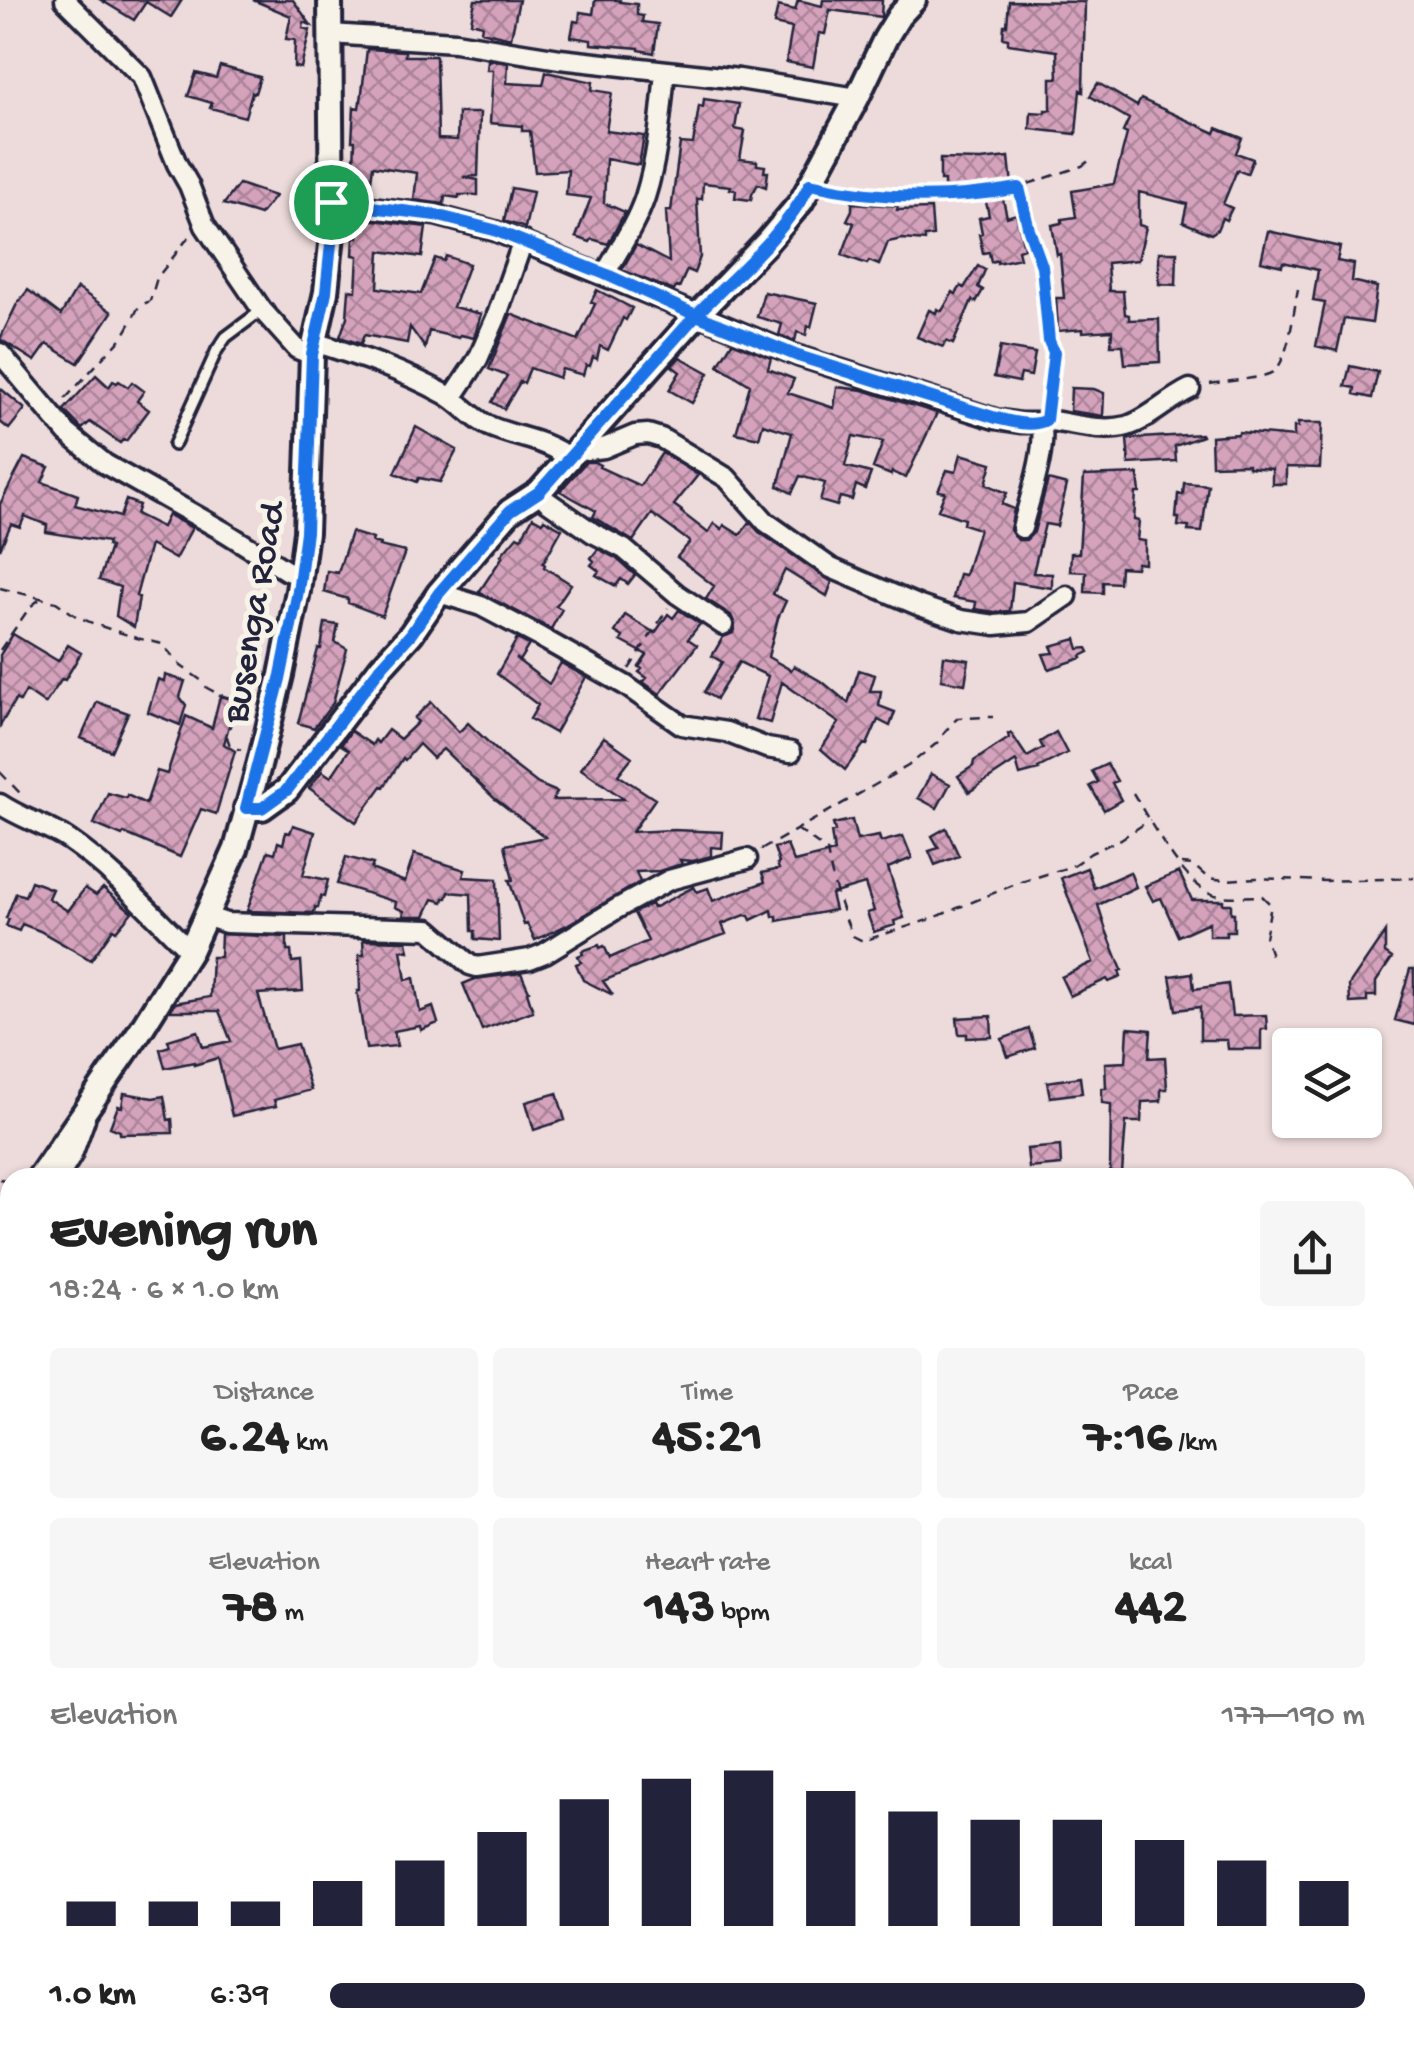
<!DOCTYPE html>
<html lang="en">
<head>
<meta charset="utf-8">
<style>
	:root { --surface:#fff; --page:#f6f6f6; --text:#222; --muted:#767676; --accent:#22223b }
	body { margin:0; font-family:"Gochi Hand",sans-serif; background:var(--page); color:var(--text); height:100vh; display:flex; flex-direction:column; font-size:38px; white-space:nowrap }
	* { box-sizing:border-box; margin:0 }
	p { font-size:32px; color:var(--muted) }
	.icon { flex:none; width:55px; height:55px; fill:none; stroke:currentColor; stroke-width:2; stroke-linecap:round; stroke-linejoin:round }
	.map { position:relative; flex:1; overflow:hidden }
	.panel { position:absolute; left:0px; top:1168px; width:1415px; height:888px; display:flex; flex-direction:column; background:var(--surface); border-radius:30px 30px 0 0; box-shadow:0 2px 8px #0004 }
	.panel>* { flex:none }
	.tools { position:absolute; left:1272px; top:1028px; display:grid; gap:20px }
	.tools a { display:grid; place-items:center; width:110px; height:110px; border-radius:10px; background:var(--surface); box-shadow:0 2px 8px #0004; font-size:50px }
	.pin { position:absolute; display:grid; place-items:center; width:85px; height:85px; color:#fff; margin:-42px; border:5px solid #fff; border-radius:50%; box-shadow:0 2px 10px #0007 }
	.round { display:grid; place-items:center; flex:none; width:105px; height:105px; border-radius:10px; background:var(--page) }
	.head { display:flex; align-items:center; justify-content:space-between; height:170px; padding:0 50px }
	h1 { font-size:55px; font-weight:800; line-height:75px }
	.metrics { display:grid; grid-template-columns:repeat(3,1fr); gap:15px; height:170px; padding:10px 50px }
	.metrics div { display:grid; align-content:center; border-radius:10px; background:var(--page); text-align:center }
	.metrics b { font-size:50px; font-weight:800 }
	.metrics small { font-size:28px; font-weight:400 }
	.metrics p { font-size:28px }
	.chart { height:280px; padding:20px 50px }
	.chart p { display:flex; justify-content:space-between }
	.chart svg { width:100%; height:180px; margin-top:10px; stroke:var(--accent); stroke-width:6 }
	ul { padding:0 50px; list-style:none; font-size:32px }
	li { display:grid; grid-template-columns:160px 120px 1fr; align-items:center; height:75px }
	li i { height:25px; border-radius:12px; background:var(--accent) }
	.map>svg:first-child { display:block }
	.building { fill:url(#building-cross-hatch); stroke:#22223b; stroke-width:2.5 }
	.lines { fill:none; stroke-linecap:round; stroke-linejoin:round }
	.service-casing { stroke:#22223b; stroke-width:16 }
	.minor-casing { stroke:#22223b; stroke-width:25 }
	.tertiary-casing { stroke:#22223b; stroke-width:30 }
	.path { stroke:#22223b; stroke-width:2.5; stroke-dasharray:10 8; stroke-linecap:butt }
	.service { stroke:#f7f3e8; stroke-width:9 }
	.minor { stroke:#f7f3e8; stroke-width:18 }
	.tertiary { stroke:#f7f3e8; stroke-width:22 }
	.route-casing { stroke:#fff; stroke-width:20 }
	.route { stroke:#1a73e8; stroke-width:12 }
	.labels { text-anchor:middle; stroke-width:10; stroke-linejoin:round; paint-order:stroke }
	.street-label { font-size:38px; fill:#22223b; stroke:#f7f3e8 }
</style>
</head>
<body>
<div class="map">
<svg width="1414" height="2053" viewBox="0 0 1414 2053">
	<defs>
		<pattern id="building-cross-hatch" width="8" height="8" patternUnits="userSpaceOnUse" patternTransform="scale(2.5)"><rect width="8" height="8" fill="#d5a2bc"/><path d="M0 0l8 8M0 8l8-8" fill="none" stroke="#ac849a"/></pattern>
	</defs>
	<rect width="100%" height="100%" fill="#eddbdb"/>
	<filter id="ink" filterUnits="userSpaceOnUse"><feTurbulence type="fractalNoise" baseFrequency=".01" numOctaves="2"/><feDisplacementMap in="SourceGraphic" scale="20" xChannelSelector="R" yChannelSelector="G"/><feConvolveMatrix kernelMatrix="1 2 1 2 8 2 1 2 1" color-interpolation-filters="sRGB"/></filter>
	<g filter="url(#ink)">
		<path class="building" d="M101,0h81l-11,17 -25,-15 -12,18z
			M253,0h40l18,25 -7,-3 -1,6 7,2 -9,38 -7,-1 1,-27 -9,-1 5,-23z
			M475,0h44l-8,38 -30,-7 1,-6 -11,-3z
			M595,0h25v2l17,2v11l6,1 -1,6 16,2 -4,29 -15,-3v-2l-48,-4v-4l-20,-3 3,-16 5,1 1,-10 13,2z
			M798,0l24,6 1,-6h59l-1,17 -51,-7 -5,24 -6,-1 -6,34 -27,-5 6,-34 -18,-4 4,-18 17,4z
			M1009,1l76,1 -2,90 -3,-2 -4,44 -46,-5 1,-17 14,1v-3h6v-32h7l-1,-27 -49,-7v-5l-5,-1 1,-13h3z
			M367,49l38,2v5h31l2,83 19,1 1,-27h22l-2,63 -15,1 15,3v15h-19v3l-14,-2 -1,8 -30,-4 3,-27 -44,-7 -4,28 -15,-2 4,-28h-4l1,-23h-3l2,-34 5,1 1,-7h1z
			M488,60l20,3 -1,20 36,2 3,-13 47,10 -1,8 20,3 -6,38 38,5 -5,29 -33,-6 -2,44 21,9 -17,32 -16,-5 -2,3 -14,-5 15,-39 -25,-3 2,-25 -33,2 -5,-41h-8v-5l-32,-3 3,-53h-6z
			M220,66l40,11 -5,16 -3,-1 -7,25 -35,-9 2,-5 -24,-7 8,-23 20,5z
			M1098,83l39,23 4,-7 74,34 2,-5 25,10 -6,15 17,6 -6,15 -10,-4 -14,34 9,4 -6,12 -4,-2 -5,12 -6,4 -28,-12 4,-18 -48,-12v33l7,2 -8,33 -31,3 2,28h14l2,23 4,1v5l30,-1 1,43 -35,2 -2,-19h-12l1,-15 -29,2v-3l-25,2 -2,-33h8l-4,-44 -3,1 -5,-30 10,-2v-4l14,-2 -4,-26 42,-7 13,-50 -4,-2 6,-13 -39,-23z
			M704,99l35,5 -4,25 10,2 -5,28 17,2v4l8,1 -1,6h4l-2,15 -8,-3 -6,10 -1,6 -16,-2 1,-8 -6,-1 1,-3 -28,-3 -1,16h-5l3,58 -6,16 -7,-3 -8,18 -3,-1 -2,4 -52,-21 14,-25 33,17 -3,-51h5l9,-68 13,1 6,-38 4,1z
			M1009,157l3,28 -12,1 7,31 9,-3 8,34 -6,2 2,8 -23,5v-3l-6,2 -2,-10 -6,1 -4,-19 3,-1 -3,-15 10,-2 -6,-28h-39v-7h-4v-22l41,1z
			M239,184l36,12 -15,19 -36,-11z
			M511,188l22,4 -8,36 -21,-7z
			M852,203l46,3 -1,4 34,-1 2,27 -8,1v4l-23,-2 -14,3 -9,23 -10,-4 -2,3 -25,-9 12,-32 -7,-3 5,-10z
			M360,218l66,9 -4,30 -42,-6 -2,37 43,6 14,-36 9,3 2,-5 23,8 -16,43 28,7 -7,24 -14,-3 -1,3 -30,-7 -4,17 -15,-21 -3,16 -43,-8 -3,9 -21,-7 7,-20 2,-27 7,1 2,-35 -5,-1 1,-18h4z
			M1268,231l72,16 -3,14 17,3 -2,17 25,6 -5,36 -28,-4 -7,32 -21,-5 9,-43 -12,-2 5,-31 -35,-8 -1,4 -21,-5z
			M1159,252h18l-1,33 -17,-1z
			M978,266l7,4 -7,17 5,3 -7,12 -4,-2 -19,44 -7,-3 -3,6 -26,-10 12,-27 7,3 1,-4 5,2 11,-19 3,2 5,-8 3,2z
			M77,288l35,24 -34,51 -31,-19 -12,17 -35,-22 17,-35 11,-14 33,25z
			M597,290l35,18 -6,12 -3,-2 -15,32 -8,-4 -3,13 -4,-2 -3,9 -4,-1 -3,10 -21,-6 -3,9 -29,-10 -6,15 -4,-1 -16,27 -12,-7 15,-26 -18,-7 22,-55 67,26 17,-36 -4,-2z
			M764,292l53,11 -6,24 -3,-1 -2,9 -9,-3 -2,9 -3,-1 -13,-5 3,-11 -25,-7z
			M732,342l39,16 -3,11 26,10 -6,14 46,15 3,-21 26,3 74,23 -31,65 -14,-6 -1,3 -18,-7 10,-26 -30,-6 -8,30 26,7 -6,16 -9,-4 -4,15 -12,-3 -3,9 -17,-5 5,-18 -25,-7 -8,17 -14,-7 14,-53 -29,-9 -4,14 -23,-5 14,-48 -32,-20z
			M1000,347l35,6 -4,23 -10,-2 -2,8 -25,-5z
			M680,357l29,16 -17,30 -23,-13 11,-18 -8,-6z
			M1350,366l28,6 -6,26 -18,-4 1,-6 -10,-2z
			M96,375l13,12 4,-6 4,2 2,-2 9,6 4,-5 12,9 -7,10 12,9 -23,31 -3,-1 -3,3 -30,-21 -8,7 -18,-19z
			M0,388l25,21 -16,20 -9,-7z
			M1071,388l23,1 10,4 -1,23 -33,-5z
			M1298,423h24l-2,45 -34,-1v17h-14v-15l-24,-2v-3l-36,1 -1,-29 27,-2 1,-2 55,5v-10h4z
			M416,427l41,23 -17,32 -21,-4 -2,4 -22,-9z
			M1201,434l1,2 -27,10 1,15 -47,3 -2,-25z
			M662,453l36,22 -24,30 8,6 -1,1 27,21 6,-10 8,6 2,-4 16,10 10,-13 9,10 73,50 -5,14 -42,-26 -12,24 13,7 -8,17 -10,39 23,13 3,-4 30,17 24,20 11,-33 16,5 -5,16h11l-2,15 16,6 -5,14 -12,-6 -11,25 -3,-1 -19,26 -24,-21 18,-26 -57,-41 -12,41 -15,-4 13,-43 -29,-14 -23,37 -12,-7 18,-30 -10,-6 11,-19 10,-4 2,-8 -4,-10 -25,-16 8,-13 -37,-29 13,-15 -38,-28 -19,27 -40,-24 3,-6 -36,-20 26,-29h8l6,3 -1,2 41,19z
			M961,454l31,9 -6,21 21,9 -5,11 12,5 -4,21 8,10h8l8,-8 14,-52 19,5 -10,41 -12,-2 -12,49 19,1v14l-39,-6 -3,29 -15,1 -20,-3 1,-7 -23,-4 6,-24 6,1 14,-46 -16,-5 1,-5 -26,-9 7,-18 -7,-1 9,-21 9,2z
			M24,458l25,9 -7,15 36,13 -3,10 45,12 6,-17 13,5 -3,9 26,13 6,-12 24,13 -17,31 -25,-14 -14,51 3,1 -5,30 -18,-11 4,-29 -21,-7 11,-33 -3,-1 1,-4 -62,-10 1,-7 -22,-9 -5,11 -9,-3 -11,25v-45z
			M1138,474l2,19h-4l-2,27 5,1 -2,19 8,1v23l-8,-1 -1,5 -16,-1 -1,16 -16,-1v11l-18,-1 1,-20 -16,-1 1,-18h8l5,-77z
			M1184,483l24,2 -6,47 -14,-1 1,-4 -11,-1 1,-8h-3l2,-24 5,1z
			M533,517l9,5 2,-3 18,10 -19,34 2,2 -1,2 27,17 -15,22 6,3 -11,20 -72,-37 24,-36 -2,-1 16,-19 4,2z
			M351,532l22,7 -1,3 8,2 -1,2 26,6 -23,64 -34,-13v-4l-24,-7 3,-21 11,2z
			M598,549l19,10 18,16 -7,9 -7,-5 -5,7 -20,-11 3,-4 -8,-6 3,-4 -3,-3z
			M679,610l21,14 -12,15 9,6 -37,49 -17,-12 4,-4 -8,-6 3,-3 -3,-2 8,-12 -26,-14 2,-4 -8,-5 10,-17 30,18 13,-19 5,4z
			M325,623l13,2 -3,17 12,7 -14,54 -19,25 -16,-5 20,-74h3z
			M13,634l45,27 10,-16 13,8 -16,27 -3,-1 -17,25 -19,-13 -6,11 -4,-3 -16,27v-71z
			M517,639l12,6 -10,16 -4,-3 34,26 12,-21 25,14 -31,56 -25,-14 8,-14 -41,-31z
			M1076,639l3,10 8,-1 2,4 -8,4 1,2 -33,11 -6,-15 11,-1 -3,-7z
			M944,656l25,4 -4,24 -24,-4z
			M165,675l20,6 -5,16 6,8 -6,20 -32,-13 10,-33 6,2z
			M220,696l16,4 -12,44 11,7 -19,63 -15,-5 -21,48 -56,-24 -2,3 -28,-12 14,-31 18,5 1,-3 19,9 11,-33 10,3 19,-58 26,12z
			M97,702l31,11 -17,38 -30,-13z
			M431,702l28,30 9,-9 40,38 30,23 19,8 -4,8 71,-1 -43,-30 23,-32 28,20 -14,18 37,24 -23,33 41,-2 50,2 -1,16 -11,-1v9l-18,5 -13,-1 2,4 -23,7 -23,1 4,10 -75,44 -30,14 -8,-16 -3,1 -15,-45h4l-8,-35 40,-8 -51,-39 -51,-49 -10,9 -14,-14 -14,16 -2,-2 -19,29 -2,-1 -26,36 -47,-34 13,-17 9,6 18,-27 -8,-5 10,-14 21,14 3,-5 3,3 10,-13 12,9 18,-17 -4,-4z
			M1056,732l11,21 -29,15 1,2 -19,5 -4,-14 -47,31 -11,-16 15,-10 1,-5 35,-23 -1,-4 3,-1 16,24 16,-9 -3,-6z
			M1107,764l10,17 -5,2 9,17 -17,10 -14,-24 8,-4 -6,-11z
			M931,774l19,10 -13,24 -19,-10z
			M852,820l5,20 22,-4 2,6 22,-6 9,22 -24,10 16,50 -10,3 1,4 -21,7 -7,-19 7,-2 -9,-27 -34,10 4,16 -58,11v-5l-4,1 -1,-7 -21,10 -2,-4 -4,-1 -23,9 4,10 -60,21 -63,26 10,14 -30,-15 -7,-16 5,-2 -3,-6 5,-2 -1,-3 17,-6 1,3 4,-2 6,12 38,-17 -14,-28 17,-9 2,4 41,-21 3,5 11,-4 5,13 52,-19 -3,-9 17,-4 -2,-5 2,-1 -5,-15 13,-3 7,17 40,-10 -3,-20 4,-1 -2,-7z
			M293,825l22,7 -12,43 25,5 -4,17 -3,-1 -3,12 -3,-1 -1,6 -67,-2 21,-60 7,2 3,-11 5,2 3,-12 4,1z
			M946,828l13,28 -24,9 -6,-14 10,-3 -7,-12z
			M414,854l51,16 -2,7 34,2 2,62 -24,-2v-8h-3l-1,-37 -22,-2 -2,6h-3l-1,4 -10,-3 -8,17h-22l1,-5 -9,-4 1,-5 -59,-18 9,-27 27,7 -2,5 34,13z
			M1087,868l7,20 36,-16 6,15 -38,18 8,25 16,40 -3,1 2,6 -12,5 -2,-3 -37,17 -9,-19 32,-15 -32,-84z
			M1179,872l13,28h31v4h8v9h3v18h-8v5h-17v-14l-31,14 -17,-38 -8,3 -8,-15z
			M31,881l21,8 -4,9 20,13 17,-23 11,7 7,-7 29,24 -16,19 -3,-2 -22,31 -51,-29 -18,-7 -3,7 -13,-5 3,-7 -3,-1 10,-25 9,3z
			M1385,932v21l7,5 -16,24v14h-9v6l-17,1 -1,-18z
			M221,934l66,3v14h4l1,11 9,-1 2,30 -45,3 16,55 23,-5 14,46 -37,10 2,6 -44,10 -14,-58 -24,7v-3l-29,6 -5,-19 10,-3 -2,-6 30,-9 5,16 28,-6 -12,-30h-49l5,-8 35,-6 2,-40h8z
			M363,940l44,1 2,10 -8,-1 5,30 8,-2 6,34 13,-5 5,16 -17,7 -1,-4 -26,5 3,15 -31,3 -9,-58h3l-1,-36h5z
			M1410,969h4v56l-19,-5z
			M521,973l8,18 -2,1 6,19 -51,19 -19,-46 12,-5z
			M1192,973l2,16 34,-5 4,32 34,-1 1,14h-6v20h-33l-1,-9h-27v-33l-24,3 -6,-34z
			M991,1016l1,21 -25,1v-4h-8l-2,-16z
			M1128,1028l23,2 -2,28 16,-1 2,32h-6v12l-19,1 -1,20h-15l-4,51h-12l1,-69 -9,-1v-15h4l-1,-25 21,-1z
			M1029,1029l6,19 -27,9 -6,-18z
			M1080,1077l2,16 -32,4 -3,-15z
			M124,1093l29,5 11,-2 4,24 4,-1 1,14 -53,1v-3l-10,-4 8,-21 4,1z
			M557,1093l8,27 -31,10 -8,-28z
			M1060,1146l1,19 -32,3 -2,-19z"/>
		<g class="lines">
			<g class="service-casing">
				<path id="service" d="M174,445l43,-95 9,-13 36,-27"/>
			</g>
			<g class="minor-casing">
				<path id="minor" d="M65,0l77,77 35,87 12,21 16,41 57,84 35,39 15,6
					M330,34l125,8 105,17 179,20 118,19
					M331,202l104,13 60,16 303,125 197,63 26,4h20c7,24 -13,80 -19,105
					M605,274c14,-25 31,-50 40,-77 13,-41 16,-84 20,-125
					M314,342c45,14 89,29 131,52 16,9 27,24 44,32 27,12 56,13 80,32
					M0,353l67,80 38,31 120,68 62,39 12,2
					M452,398l26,-39 18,-41 27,-77
					M1041,423l4,-3c25,3 57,13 82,6 19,-5 42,-27 63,-37
					M577,448l10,2 17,-2 31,-13 13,-1 13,4 66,40 39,44 65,46 89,38 41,14 34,5 34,-3 38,-26
					M539,492l8,9 46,32 31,16 53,45 46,31
					M439,593l42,13 59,31 85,48 57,40 44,7 41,16 24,4
					M0,804c22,15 47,21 69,36 45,31 82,73 121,111
					M205,916l21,7 203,6 41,36 7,2 53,-8 15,-6 73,-45 51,-28 78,-21
					M58,1178l14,-23 13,-36
					M0,1483l10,1
					M1405,1653l9,4
					M0,1758l10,2
					M1405,1961l9,-24
					M1318,2045l38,8
					M199,2053l5,-8
					M616,2053l1,-8
					M859,2053l2,-8
					M1372,2053l3,-8"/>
			</g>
			<g class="tertiary-casing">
				<path id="tertiary" d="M246,808h16l25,-18 94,-123 30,-33 28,-41 71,-82 29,-19 158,-177 70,-73 34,-40 56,-104 28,-59 14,-23 15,-16
					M39,1178l101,-147 50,-80 46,-102 24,-87 21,-87 17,-84 8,-59 6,-177 14,-63 6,-57 -2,-235
					M0,1234l10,-15"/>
			</g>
			<path class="path" d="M832,189l33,5 101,2 53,-9 63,-21 11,-8
				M1019,189l10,41 14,36 6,75 5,11 -6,48
				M1210,384c15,-3 52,-5 63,-12 16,-10 21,-64 25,-83
				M65,399l43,-47c15,-11 23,-30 31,-46l11,-5 7,-23 34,-44
				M0,588l56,14 20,14 21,9 40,13 25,6 19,22 21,15 5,7 13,7 17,5 -10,37 3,9 11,4
				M0,650l30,-43 10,-8
				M629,669l39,-61
				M0,772l20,21
				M1133,793c16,26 51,94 82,102 14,3 33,1 47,1l9,9 -6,33 8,23
				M797,829l30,22c5,30 13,57 26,85l10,5 68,-22 87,-36 54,-17 19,-13 30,-14 29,-19
				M761,850l147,-84 29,-23 14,-19 7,-6 35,-1
				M1181,864l12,1 15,13 16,2 33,-2 69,3 88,-3
				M0,1179l10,2
				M491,2045l27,8"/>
			<use href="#service" class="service"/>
			<use href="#minor" class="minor"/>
			<use href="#tertiary" class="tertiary"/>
		</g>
	</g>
	<g class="lines" filter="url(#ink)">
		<g class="route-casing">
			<path id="route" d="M331,202l1,32 -6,58 -14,63 -6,177 -8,59 -17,84 -35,133h16l25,-18 94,-123 30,-33 28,-41 71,-82 29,-19 157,-177 102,41 198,62c15,3 35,10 50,2l8,-68 -5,-11 -7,-75 -13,-36 -10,-42c-68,12 -141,12 -209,-4 -24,49 -76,92 -114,131l-91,-41 -111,-44 -59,-15 -104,-13"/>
		</g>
		<use href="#route" class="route"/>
	</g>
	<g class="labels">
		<g class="street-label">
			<text transform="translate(251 612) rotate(-80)" y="13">Busenga Road</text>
		</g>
	</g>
</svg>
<div class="tools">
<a><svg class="icon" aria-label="layers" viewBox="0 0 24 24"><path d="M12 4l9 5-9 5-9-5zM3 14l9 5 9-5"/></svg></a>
</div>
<div class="pin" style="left:331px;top:202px;background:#1e9e55"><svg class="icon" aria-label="arrive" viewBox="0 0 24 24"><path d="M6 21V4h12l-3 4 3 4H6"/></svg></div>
<section class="panel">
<div class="head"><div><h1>Evening run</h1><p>18:24 · 6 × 1.0 km</p></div><a class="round"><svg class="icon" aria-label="share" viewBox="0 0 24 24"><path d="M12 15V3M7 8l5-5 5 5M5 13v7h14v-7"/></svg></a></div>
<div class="metrics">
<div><p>Distance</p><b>6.24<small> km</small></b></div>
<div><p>Time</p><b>45:21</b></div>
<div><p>Pace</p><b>7:16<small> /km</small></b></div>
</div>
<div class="metrics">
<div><p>Elevation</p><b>78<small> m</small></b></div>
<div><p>Heart rate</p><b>143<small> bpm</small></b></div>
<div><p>kcal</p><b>442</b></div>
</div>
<div class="chart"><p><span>Elevation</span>177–190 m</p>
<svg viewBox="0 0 160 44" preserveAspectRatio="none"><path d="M5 44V38M15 44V38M25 44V38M35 44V33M45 44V28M55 44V21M65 44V13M75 44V8M85 44V6M95 44V11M105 44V16M115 44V18M125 44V18M135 44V23M145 44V28M155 44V33"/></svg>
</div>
<ul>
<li><b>1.0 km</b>6:39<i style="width:100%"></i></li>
</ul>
</section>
</div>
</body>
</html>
